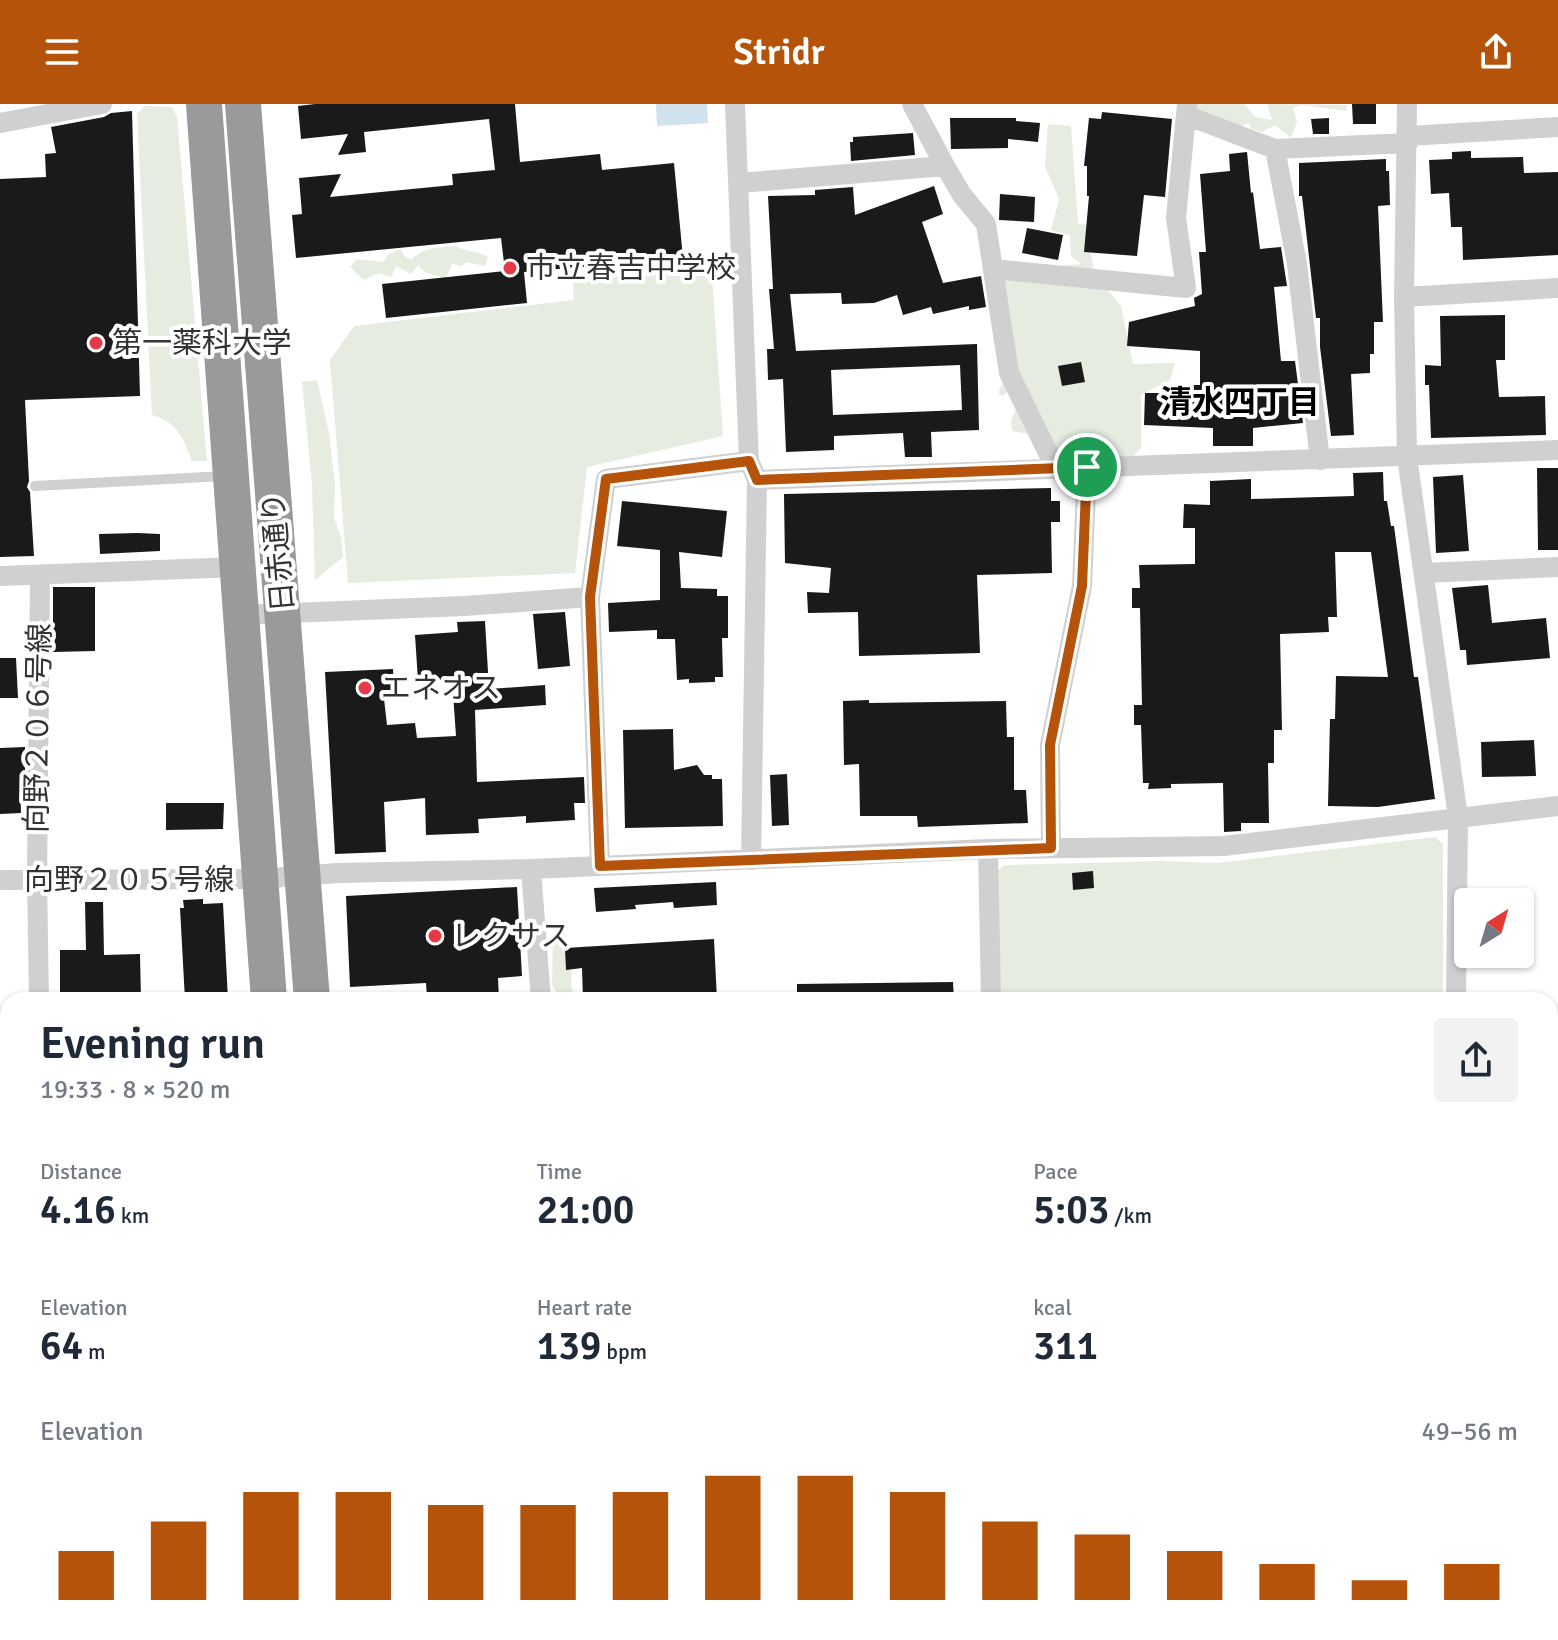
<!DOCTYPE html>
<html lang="en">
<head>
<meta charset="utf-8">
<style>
	:root { --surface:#fff; --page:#f2f2f3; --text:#1f2937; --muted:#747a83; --accent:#b45309 }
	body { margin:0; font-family:Signika,"Noto Sans JP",sans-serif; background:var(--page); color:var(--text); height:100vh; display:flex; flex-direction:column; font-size:30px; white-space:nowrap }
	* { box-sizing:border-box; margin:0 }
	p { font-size:26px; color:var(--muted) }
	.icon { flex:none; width:44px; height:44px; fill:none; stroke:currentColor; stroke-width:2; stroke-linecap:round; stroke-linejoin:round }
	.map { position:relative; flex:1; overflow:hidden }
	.panel { position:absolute; left:0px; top:888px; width:1558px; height:648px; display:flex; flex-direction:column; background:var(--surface); border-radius:24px 24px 0 0; box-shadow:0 2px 6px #0004 }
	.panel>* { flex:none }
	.needle { width:52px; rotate:37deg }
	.buttons { position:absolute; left:1454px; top:784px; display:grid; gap:16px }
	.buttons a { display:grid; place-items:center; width:80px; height:80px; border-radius:8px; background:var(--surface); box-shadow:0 2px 6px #0004; font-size:40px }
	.pin { position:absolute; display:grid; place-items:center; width:68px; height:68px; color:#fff; margin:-34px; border:4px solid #fff; border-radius:50%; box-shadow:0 2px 8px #0007 }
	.round { display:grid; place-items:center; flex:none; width:84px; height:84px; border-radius:8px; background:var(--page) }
	.headline { display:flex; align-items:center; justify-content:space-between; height:136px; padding:0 40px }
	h1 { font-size:44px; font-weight:600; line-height:60px }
	.stats { display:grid; grid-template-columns:repeat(3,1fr); gap:12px; height:136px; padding:8px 40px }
	.stats div { display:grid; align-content:center }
	.stats b { font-size:40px; font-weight:600 }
	.stats small { font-size:22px; font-weight:400 }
	.stats p { font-size:22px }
	.chart { height:224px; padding:16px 40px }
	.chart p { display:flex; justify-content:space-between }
	.chart svg { width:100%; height:144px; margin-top:8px; stroke:var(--accent); stroke-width:6 }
	header { display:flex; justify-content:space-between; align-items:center; height:104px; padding:0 40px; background:var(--accent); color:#fff; font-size:36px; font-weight:600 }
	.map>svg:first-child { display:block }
	.green { fill:#e6ecdf }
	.water { fill:#cfe2ee }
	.building { fill:#1a1a1a; fill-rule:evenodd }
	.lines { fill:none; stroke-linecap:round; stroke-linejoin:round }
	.lane { stroke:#d0d0d0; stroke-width:10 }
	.street { stroke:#d0d0d0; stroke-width:20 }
	.secondary { stroke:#bdbdbd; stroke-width:28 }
	.highway { stroke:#9a9a9a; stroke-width:36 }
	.route-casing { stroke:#fff; stroke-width:16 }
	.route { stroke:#b45309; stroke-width:10 }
	.poi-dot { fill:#e63946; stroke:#fff; stroke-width:3 }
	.labels { text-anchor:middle; stroke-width:8; stroke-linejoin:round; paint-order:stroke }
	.poi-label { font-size:30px; fill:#333; stroke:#fff; text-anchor:start }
	.street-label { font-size:30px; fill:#333; stroke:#fff }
	.neighbourhood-label { font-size:32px; font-weight:bold; fill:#000; stroke:#fff }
</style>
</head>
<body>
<header><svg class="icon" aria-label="menu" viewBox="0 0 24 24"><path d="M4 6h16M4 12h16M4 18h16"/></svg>Stridr<svg class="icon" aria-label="share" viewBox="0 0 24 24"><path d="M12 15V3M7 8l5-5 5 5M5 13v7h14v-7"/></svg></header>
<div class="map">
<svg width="1558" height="1536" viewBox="0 0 1558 1536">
	<rect width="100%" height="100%" fill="#fff"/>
	<path class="green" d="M1196,0h48l11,13 17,3 -5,-16 80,1 -1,6 -44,-6 -9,3 4,14 -6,16 -16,-13 -13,7 -10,-3 -3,-6 -19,8 -31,-15z
		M145,2l27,1 5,10 30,344h-15c-7,-21 -16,-40 -40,-46l-15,-301z
		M1048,20l23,2 7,98 21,1 -10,14 5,35 27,32 12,58 42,-1 -5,17 -29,15v53l-12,12 -72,11 -27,-37 -18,-3 -1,-11 6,-12 -6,-20 -8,8 -5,-2c22,-49 15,-75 2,-124l82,-6 -11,-8 -1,-21 -19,-5 8,-31 -14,-33z
		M456,142c9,6 19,4 32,11l-3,9 -19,-4 -4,4 -10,-2 -6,15 -21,-7 -7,-7 -7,9 -15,-8 -5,11 -12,-4 -15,7 -14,-13 7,-8 26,3 6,-8 12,-5 3,7 7,4c13,-13 27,-13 45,-14z
		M711,159l12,173 -136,31 -12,106 -227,10 -18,-223 24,-34 220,-26 -2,-24z
		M317,276l12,53 6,53 -1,32 7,19 2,20 -28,23 -3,-96 -10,-102z
		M1435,733l8,7v156h-447l-3,-125 11,-10 157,-4 57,2z
		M564,825l8,32 -1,24 3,15h-19l1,-9 -4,-6 1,-51z
		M8,1140l-8,93v-92z
		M392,1528h59l1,8h-60z"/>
	<path class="water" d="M656,0h51l1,19 -51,3z"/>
	<path class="building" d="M315,0h200l5,58 80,-8 2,16 72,-7 9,95 -159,14 3,31 -141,15 -4,-34 123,-13 -4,-33 -205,20 -4,-43 10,-1 -3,-36 42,-4 -11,23 123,-12 -1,-11 43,-4 -6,-51 -125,13 2,20 -28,3 10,-21 -47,5 -3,-33z
		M1352,0h24v20h-23z
		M132,7l8,285 -115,4 4,81 -2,6 3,5 4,64 -34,1v-378l46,-2 -1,-23 11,-1 -5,-26 53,-10 7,-4z
		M1102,8l70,7 -7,78 -21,-2 -7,61 -53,-4 5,-56h-2v-30h-3l5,-48 12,1z
		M950,14h66v3l24,2 -2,19 -30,-3v9l-57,1z
		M1329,14v16h-16l-2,-15z
		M913,29l2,22 -64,6 -1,-19h3v-5z
		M1471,47v7l52,-1 1,16 34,-1v83l-95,5 -1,-33h-11l-2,-34 -18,1 -2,-34 23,-1v-7z
		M1247,48l4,41 2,-1 7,57 21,-2 6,39 -13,1 7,74h14l8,62 -50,5v18h-40v-18l-69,-3 1,-32h39l1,-8h15v-34l-73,-5 2,-24 66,-16 -1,-8 8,-4 -3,-42h7l-6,-78 30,-3 -1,-17z
		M1386,55v12h3l1,34 -12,1 5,116h-9v32h-4v19l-19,1 3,61 -23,1 -11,-89v-29h-4l-14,-122h-3v-33z
		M934,82l9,28 -21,8 21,61 38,-7 5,31 -17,3v-4l-36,8 -2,-7 -28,8 -6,-20 -23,8 -32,1 -1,-11 -51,1 6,57 181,-7 2,86 -48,2 1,25h-27l-2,-24 -69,3v14l-48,2 -3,-73 -15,1 -1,-31h7l-5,-60h4l-5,-93 47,-1v-5l38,-3 2,28zM960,261l2,45 -129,5 -2,-45z
		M1000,90l35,3 -1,25 -35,-2z
		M1027,124l36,7 -5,25 -36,-7z
		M1505,211v45h-9l3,37 46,-1 1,39 -115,3 -2,-53h-4v-20l16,1 -1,-50z
		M1081,258l4,20 -23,4 -4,-20z
		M1537,364h21v82h-20z
		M1383,368l1,29h3l4,25h3l20,151h4l17,122 -57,8 -50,-1 2,-87h5l1,-43 52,1 -17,-125h-36l2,65h-9l1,15 -49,2 2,96h-8v33h-6l1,60h-28v8l-17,1 -1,-49 -52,1v4l-23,1 1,-6h-6l-2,-58h-7v-20h8l-2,-97h-8v-20h8l-1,-23 56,-1v-36h-12l1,-24 26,1v-24l41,-2v20l103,-3 -1,-23z
		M1463,371l6,76 -33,2 -3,-76z
		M1051,384v13h9v21h-9l1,51 -75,2 3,78 -121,3 -1,-44 -50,1 -1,-21 22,1 2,-25 -46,-5 -1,-69z
		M622,397l105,10 -5,46 -43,-5 2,36 36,1v7h11v42h-6l1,39h-8v5l-26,1v-4l-12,1 -2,-41h-18v-9l-48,2 -1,-29 52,-3v-50l-43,-4z
		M137,429l23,1v17l-60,3 -1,-20z
		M1488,481l4,38 54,-5 4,40 -83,7 -1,-15h-6l-8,-62z
		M53,483h42v64l-42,1z
		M565,508l5,54 -32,3 -5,-55z
		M485,517l4,68 56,-4 1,20 -71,5 2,72 107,-5 1,26h-11l1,17 -49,3v-7l-48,3 1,14 -53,2 -1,-37 -41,4 2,50 -51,2 -10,-182 68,-3 1,21h-11l4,35 28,-2 2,15 39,-2 -4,-57 -34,2 -3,-46 43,-3 -1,-10z
		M0,554h16l2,40h-18z
		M869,596v3l137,-2 1,36h7v53h12l2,33 -110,4 -1,-11h-57l-1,-52 -15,1 -1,-64z
		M673,625l1,41 23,-5 7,10h8v4h10l1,47 -98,2 -2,-98z
		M1534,636l2,36 -54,1 -1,-35z
		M25,643v29l-5,-1 1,38 -21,1v-66z
		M787,670l2,51 -17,1 -2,-51z
		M166,699h58l-1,26 -57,1z
		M1093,767l1,17 -21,2 -1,-17z
		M716,778l1,23 -43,3 -1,-6 -38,3 1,4 -40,3 -2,-24z
		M517,783l5,89 -24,2 1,22h-58v-4l-14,1 -1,-14 -76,4 -4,-91z
		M203,795v5l20,-1 5,97h-43l-5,-92h4l-1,-8z
		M85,798h18l1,53 36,-1 1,46h-81v-50h26z
		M714,835l3,61h-134l-1,-32 -16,2 -1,-22z
		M953,878l1,18h-157v-16z"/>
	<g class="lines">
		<path class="lane" d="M35,382l190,-10"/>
		<path class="street" d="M735,0l14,357 8,19 -6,380
			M912,0l33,62
			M1407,0l-3,193 3,160 51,360 -2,183
			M1188,12l87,33 133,-6
			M0,19l102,-19
			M1408,32l150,-9
			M1275,45l22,115 23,196
			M739,79l206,-17 17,29 24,29 23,149 46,94
			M993,165l193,19 -10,-70 11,-114
			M1404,193l154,-9
			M757,376l801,-30
			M1425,469l133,-6
			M0,472l238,-9
			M590,493l10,269
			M242,511l222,-9 126,-9 16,-118 143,-18
			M1051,744l-1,-103 32,-159 5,-119
			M988,745l3,151
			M531,765l10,131
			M0,776l258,-1 80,-6 193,-4 457,-20 236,-3 334,-40
			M39,896l-2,-120 3,-305
			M1550,1091l8,1
			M1550,1270h8
			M70,1528l1,8
			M771,1536v-8
			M1452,1536v-8"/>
		<path class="secondary" d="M1550,1467h8
			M0,1471l8,-2
			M1119,1536v-8"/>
		<path class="highway" d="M204,0l65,896
			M243,0l69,896
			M322,1528l1,8
			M364,1528v8"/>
	</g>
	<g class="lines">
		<g class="route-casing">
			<path id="route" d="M749,357l8,19 330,-13 -5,119 -32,159 1,103 -451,18 -10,-269 16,-118z"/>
		</g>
		<use href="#route" class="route"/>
	</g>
	<g class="poi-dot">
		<circle cx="510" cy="164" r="8"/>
		<circle cx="96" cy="239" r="8"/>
		<circle cx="365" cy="584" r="8"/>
		<circle cx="435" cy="832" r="8"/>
	</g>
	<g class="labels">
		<g class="poi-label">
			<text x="526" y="174">市立春吉中学校</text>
			<text x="112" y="249">第一薬科大学</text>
			<text x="381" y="594">エネオス</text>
			<text x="451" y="842">レクサス</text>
		</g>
		<g class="street-label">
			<text transform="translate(278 448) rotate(-95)" y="10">日赤通り</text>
			<text transform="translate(38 624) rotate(-89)" y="10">向野２０６号線</text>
			<text x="129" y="786">向野２０５号線</text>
		</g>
		<g class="neighbourhood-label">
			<text x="1240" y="309">清水四丁目</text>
		</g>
	</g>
</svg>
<div class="buttons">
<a><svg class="needle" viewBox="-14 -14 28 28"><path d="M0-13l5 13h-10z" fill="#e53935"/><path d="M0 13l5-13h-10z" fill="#747a83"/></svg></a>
</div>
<div class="pin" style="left:1087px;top:363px;background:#1e9e55"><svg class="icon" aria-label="arrive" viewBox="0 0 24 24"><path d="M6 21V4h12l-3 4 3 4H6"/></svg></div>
<section class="panel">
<div class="headline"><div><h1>Evening run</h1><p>19:33 · 8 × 520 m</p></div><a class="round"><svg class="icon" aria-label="share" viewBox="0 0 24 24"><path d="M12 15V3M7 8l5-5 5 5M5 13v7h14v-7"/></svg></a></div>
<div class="stats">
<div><p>Distance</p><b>4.16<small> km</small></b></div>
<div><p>Time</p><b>21:00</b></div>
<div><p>Pace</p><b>5:03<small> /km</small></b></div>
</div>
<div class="stats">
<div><p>Elevation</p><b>64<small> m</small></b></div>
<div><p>Heart rate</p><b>139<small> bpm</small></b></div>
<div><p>kcal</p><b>311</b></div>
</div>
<div class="chart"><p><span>Elevation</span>49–56 m</p>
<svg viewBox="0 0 160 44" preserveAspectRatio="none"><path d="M5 44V29M15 44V20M25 44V11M35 44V11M45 44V15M55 44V15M65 44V11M75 44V6M85 44V6M95 44V11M105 44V20M115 44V24M125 44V29M135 44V33M145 44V38M155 44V33"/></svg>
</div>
</section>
</div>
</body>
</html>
